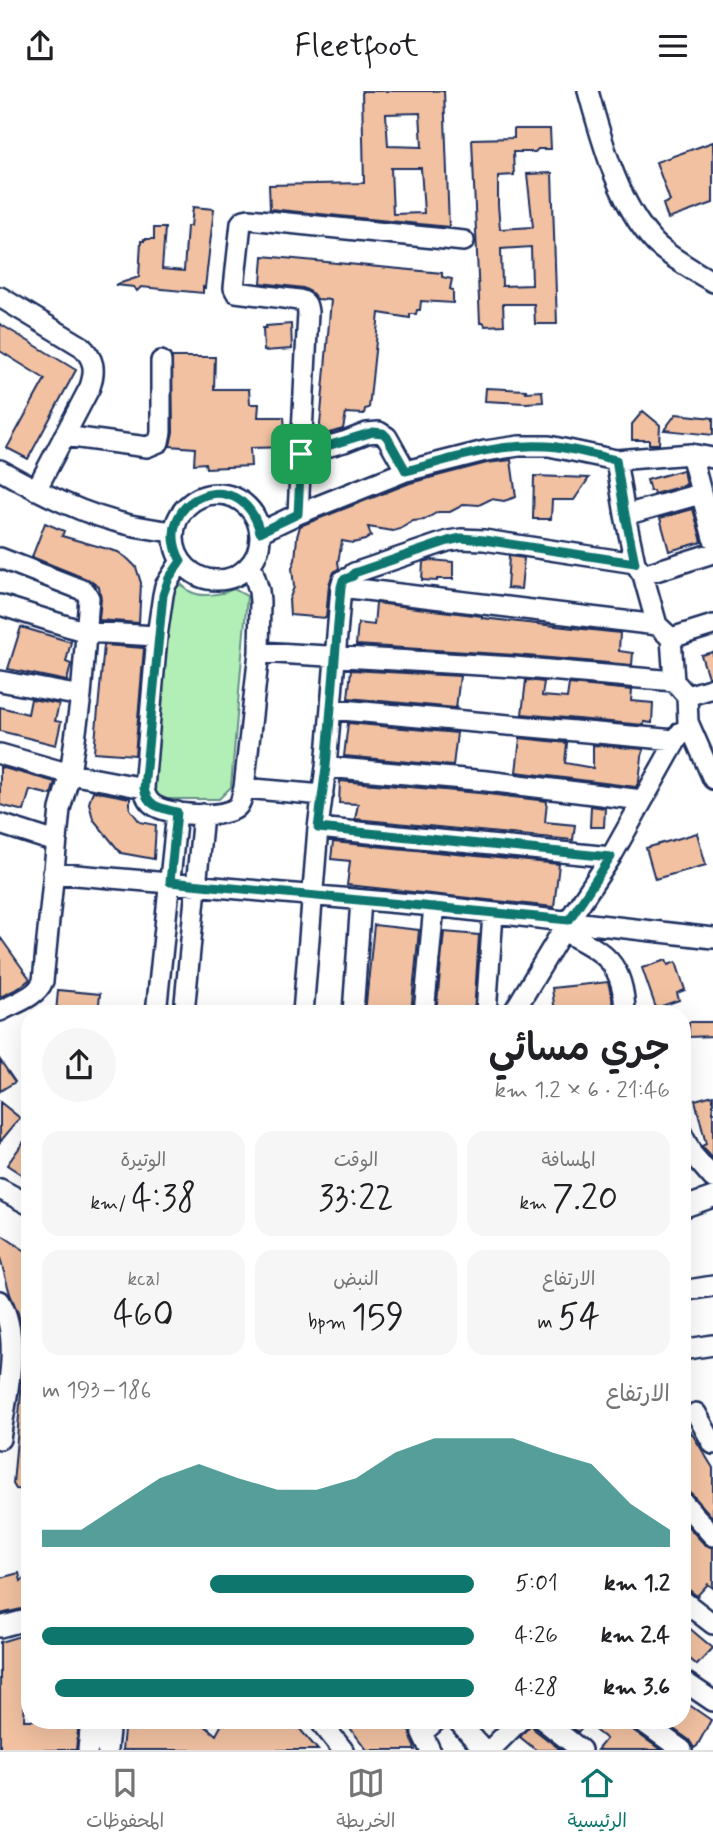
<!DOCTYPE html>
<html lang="ar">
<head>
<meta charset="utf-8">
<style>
	:root { --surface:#fff; --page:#f6f6f6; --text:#202124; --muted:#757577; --line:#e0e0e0; --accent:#0f766e }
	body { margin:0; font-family:Mynerve,"Playpen Sans Arabic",sans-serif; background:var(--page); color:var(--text); direction:rtl; height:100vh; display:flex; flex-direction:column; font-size:26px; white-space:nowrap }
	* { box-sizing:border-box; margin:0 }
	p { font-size:23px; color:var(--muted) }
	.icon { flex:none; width:38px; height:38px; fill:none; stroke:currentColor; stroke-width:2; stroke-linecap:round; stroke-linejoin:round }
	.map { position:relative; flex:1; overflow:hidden; direction:ltr }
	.sheet { position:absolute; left:21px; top:914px; width:670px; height:724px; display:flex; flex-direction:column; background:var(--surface); border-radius:28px; box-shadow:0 7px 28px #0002; direction:rtl }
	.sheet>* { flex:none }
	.pin { position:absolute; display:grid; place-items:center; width:60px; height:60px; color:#fff; margin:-30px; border-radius:14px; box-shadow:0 4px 10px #0006 }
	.round { display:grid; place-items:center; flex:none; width:74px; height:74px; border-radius:37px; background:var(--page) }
	.summary { display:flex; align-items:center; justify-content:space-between; height:119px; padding:0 21px }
	h1 { font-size:38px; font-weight:600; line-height:52px }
	.figures { display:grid; grid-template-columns:repeat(3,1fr); gap:10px; height:119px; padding:7px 21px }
	.figures div { display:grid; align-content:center; border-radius:18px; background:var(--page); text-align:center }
	.figures b { font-size:35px; font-weight:600 }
	.figures small { font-size:19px; font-weight:400 }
	.figures p { font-size:19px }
	.chart { height:196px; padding:14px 21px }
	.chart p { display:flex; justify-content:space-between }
	.chart svg { width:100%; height:126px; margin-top:7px; fill:var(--accent); opacity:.7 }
	ul { padding:0 21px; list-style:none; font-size:23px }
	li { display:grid; grid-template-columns:112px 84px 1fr; align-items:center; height:52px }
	li i { height:18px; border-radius:9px; background:var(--accent) }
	header { display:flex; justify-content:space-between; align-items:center; height:91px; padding:0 21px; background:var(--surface); font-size:32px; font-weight:600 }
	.menu { display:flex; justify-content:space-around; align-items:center; height:98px; border-top:2px solid var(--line); background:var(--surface); font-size:19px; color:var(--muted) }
	.menu a { display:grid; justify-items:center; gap:4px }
	.menu .active { color:var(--accent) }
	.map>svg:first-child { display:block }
	.green { fill:#b1efb6; stroke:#668f8a; stroke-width:2 }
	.building { fill:#f1c1a1; stroke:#1b2f5e; stroke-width:2; fill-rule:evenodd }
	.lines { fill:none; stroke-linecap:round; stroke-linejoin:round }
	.minor-casing { stroke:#1b2f5e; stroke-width:24 }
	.minor { stroke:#fff; stroke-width:19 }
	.route-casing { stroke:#fff; stroke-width:14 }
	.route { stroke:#0f766e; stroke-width:9 }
</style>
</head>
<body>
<header><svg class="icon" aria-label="menu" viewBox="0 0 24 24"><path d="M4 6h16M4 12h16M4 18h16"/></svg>Fleetfoot<svg class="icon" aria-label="share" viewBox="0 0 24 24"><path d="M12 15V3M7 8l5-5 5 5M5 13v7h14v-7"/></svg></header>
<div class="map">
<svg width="713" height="1659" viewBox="0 0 713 1659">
	<rect width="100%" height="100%" fill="#fff"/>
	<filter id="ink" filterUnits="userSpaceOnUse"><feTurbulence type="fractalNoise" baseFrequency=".0143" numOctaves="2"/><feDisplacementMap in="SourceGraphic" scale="14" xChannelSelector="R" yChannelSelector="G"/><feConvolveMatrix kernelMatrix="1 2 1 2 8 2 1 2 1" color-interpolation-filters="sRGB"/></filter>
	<g filter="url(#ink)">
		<path class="green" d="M181,493c3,3 6,6 10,8 12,6 31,2 43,-3l13,7 -16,191 -12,12h-59l-10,-10 20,-198z"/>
		<path class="building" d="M362,0h82l5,136 -179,-18 -1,-24 95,-2zM420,22l2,34 -34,-1 -2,-32zM391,77h30l3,45 -31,1z
			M514,38h36l1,20h-13l-3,3h-22l1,23 -16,1v29l2,24 33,-2 -6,-53 25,-1 5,151h-22l-1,-20h-31l1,21 -19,1 -1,-3h-4l-8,-184 42,-1zM531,156l1,38 -30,1 -1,-37z
			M713,51v61l-45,16 -5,-15 7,-3 -14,-39z
			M193,116l21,2 -9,79 -2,-1v6l-62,-6 -4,4 -3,-4 -19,-2 24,-8 2,-36h3v-2h10v-11h11l-3,41 22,2 3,-45h4z
			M263,165l179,17v4l10,2 -2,10 3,1v13l-32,-2 -1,9h-3l-1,4h-6v4l-31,-5 -10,95 -4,1 -1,5 -18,-1 -3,16 -24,7 12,-136 -14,-1 -6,-7 -8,-4 -42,-5z
			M0,233l76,46 -48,89 -21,-11 38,-69 -45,-28z
			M291,233l1,25 -28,2 -1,-23h3v-2z
			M172,266h43l-1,32h35l1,15h9l-1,13h26l1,12 4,-1v19l-39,1 1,18 -45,2 -1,-5 -11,1 1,-16 -25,-2 3,-14z
			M486,297l40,2v2l16,-1 1,11 -18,1 -40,-2z
			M643,320l17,14 -1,19h-10v-4h-17v-16z
			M676,323l37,4v17l-49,-5z
			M511,369l5,37 -12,4 -13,-2 -12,6 -14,-1 -15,8h-12l-14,8 -11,1 -13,8 -7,2 -25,-4 3,9 -6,4 -12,3 -11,-2 -4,21 1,6 -5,4 -5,12 -3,34 -36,-3 -1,-15 5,-13 -2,-19 3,-8 2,-23 3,-11 110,-43 77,-20z
			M683,379l3,15 -32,9 -1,-3h-3l-3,-11z
			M534,385l55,2 -15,22h-22l-1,19h-18z
			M693,418l9,33 -33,9 -9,-33z
			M45,432l19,8 -2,5 56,16 10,7 8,8 5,16 -2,40 -40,-3 2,-21 -2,-12 -10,-7 -57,-23z
			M509,465l15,2 -3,31 -14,-1z
			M431,469l22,2v17h-16v2l-15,-1 1,-18z
			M376,512l106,13v2l138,15 -1,18 14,2 -1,12 -117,-10 -159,-10 2,-22 16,2z
			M21,536l50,15 -5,20 5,2 -4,17 -59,-12z
			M104,554l40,3 -9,107 -41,-3z
			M713,561v24l-5,1 -7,-22z
			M351,579l109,6 -4,32 -108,-10z
			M526,589l18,2 -2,14 25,2 2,-14 63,6 -1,11 22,2 -1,20 -8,-1v3l-122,-11z
			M31,608l28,5 -4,17 6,1 -5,23 -56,-14v-24l28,7z
			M348,632l109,10 -4,33 -109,-10z
			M520,647l47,5 -2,20 28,5v-23l50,4 -4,32 -3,6 -120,-15z
			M0,676l55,15 -4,13 -21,-5 -6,21 -24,-6z
			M340,690l139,12 68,8 -2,21 30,3 -2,15 -218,-21 3,-15 -19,-1z
			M93,700l37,7v11l10,13 16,3 -2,34 -33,-6 -28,-34 -4,-16z
			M591,715l14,2 -1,19h-14z
			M697,742l9,32 -51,14 -9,-31z
			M333,751l226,22 -5,43 -207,-22 3,-24 -19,-2z
			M374,834l45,5 -8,83h-46z
			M444,841l35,3 -5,78h-38z
			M0,846l30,42 -11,9 -19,9z
			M666,869l2,5 8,-3 9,28 -8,3 2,7 -23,8 -14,-40z
			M608,891l4,15 1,16h-58l-3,-25z
			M58,899l42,4 -2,19h-42z
			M689,931h24v14l-24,1z
			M0,969l15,22 -15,9z
			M713,1004v64l-11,-13 4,-2 -11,-44z
			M0,1011l20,16 -20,24z
			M30,1042v47l-23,-15z
			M0,1143l30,20v73l-8,3 -4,-17 -8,-19 -10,-36z
			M22,1290l8,1v108l-14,-1 -3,-5z
			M691,1341l22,36v50l-22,-25 -9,-4v-51z
			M682,1429l22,24 9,4v40l-5,-4 -11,12 -8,-6 -7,-2z
			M19,1482l2,8 9,-7v33l-30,7v-36z
			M682,1531l31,26 -16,17 -15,-13z
			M30,1542v47h-4l-2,40h55l-3,30h-76v-108z
			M682,1609l29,20 -14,26 -3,2 -5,-8 -28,-20h21z
			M125,1629h78v4l13,11 8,-15h68l26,30h-196z
			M344,1629h57l9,13 5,17h-48z
			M563,1629h63l7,10 28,20h-64l9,-11 -20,-16 -8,9z
			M531,1633l4,6 26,20h-25l-16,-13z"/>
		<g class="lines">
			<g class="minor-casing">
				<path id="minor" d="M588,0c14,50 30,113 67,152 13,13 41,29 58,39
					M0,206l81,49c13,13 15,23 9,41l-54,103
					M64,345l83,11 12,-5 2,-10v-71
					M301,363l43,-12 23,-9 12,-1 8,5 19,34
					M691,363l22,84
					M616,369l9,55 10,48 8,12 14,50 14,13 3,43 13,15 1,26 25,57
					M0,379c41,23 84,45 130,55 14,3 29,5 43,7
					M174 446a43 43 0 1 1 86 0a43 43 0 1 1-86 0Z
					M298,423l10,-202c-1,-7 -1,-10 -9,-12l-63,-8 -2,-4 7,-65 3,-3 5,-1 215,22
					M625,424l75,-21
					M260,441l38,-18 108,-43 79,-20 34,-5h30l67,14 75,-6 22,4
					M0,467l85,33 4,7 -8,98 -11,78 -10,35 -17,172c-6,16 -28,22 -43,30
					M181,470l-16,25 -2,9 -6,41 -13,152c1,7 4,14 11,18 16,9 65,13 81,2 6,-5 6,-14 8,-20l15,-136 1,-51 -1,-10 -8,-27
					M643,484l70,-22
					M341,496l316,38
					M0,514l86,27 71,4
					M671,547l42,-13
					M259,561l255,15 160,14
					M0,590l81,15
					M687,605l26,-8
					M331,618l344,31
					M0,663l70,20 74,14
					M326,676l161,14 155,19
					M244,697l79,7
					M0,733l56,18
					M318,737l293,29
					M53,782l381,33 279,32
					M563,840c41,21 61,31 62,82
					M156,922l21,-201
					M184,922l19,-199
					M303,922l15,-185 8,-61 15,-180 2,-7 10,-4 1,-3 94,-32 13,-2 23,1 151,23
					M353,922l8,-113
					M424,922l10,-107
					M486,922l7,-99
					M513,922l56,-93 42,-63 70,-125
					M682,1043l10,20 21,24
					M0,1098l30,16
					M682,1117l31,-11
					M682,1200l31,-5
					M0,1210c22,37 6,97 0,138
					M682,1259l31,-5
					M696,1322l17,31
					M682,1410l31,35
					M682,1509l31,24
					M0,1536l30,-8
					M682,1589l31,21
					M319,1629l24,30
					M457,1629l27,30
					M543,1629l38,30
					M640,1629l42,30
					M88,1659l3,-30
					M107,1659l3,-30
					M430,1659l-8,-17 15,-13
					M490,1659l30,-30"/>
			</g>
			<use href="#minor" class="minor"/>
		</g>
	</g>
	<g class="lines" filter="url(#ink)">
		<g class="route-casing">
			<path id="route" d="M373,341l10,1 4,4 19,34c46,-12 92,-28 140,-25 23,1 47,9 70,14l9,55 10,48 -151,-23 -23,-2 -13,3 -94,32 -1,3 -10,4 -2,7 -15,180 -8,61 293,29 -42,63 -399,-38 7,-70c-16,-4 -30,-5 -33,-24l19,-193 6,-17 12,-17c-33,-61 60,-101 79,-29l38,-18 3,-60z"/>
		</g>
		<use href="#route" class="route"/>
	</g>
</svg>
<div class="pin" style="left:301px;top:363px;background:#1e9e55"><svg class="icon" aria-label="arrive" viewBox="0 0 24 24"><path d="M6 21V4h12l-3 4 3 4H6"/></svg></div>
<section class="sheet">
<div class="summary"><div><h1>جري مسائي</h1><p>21:46 · 6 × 1.2 km</p></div><a class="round"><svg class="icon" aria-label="share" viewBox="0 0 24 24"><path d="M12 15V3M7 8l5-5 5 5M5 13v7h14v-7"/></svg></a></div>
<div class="figures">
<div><p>المسافة</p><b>7.20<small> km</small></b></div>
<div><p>الوقت</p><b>33:22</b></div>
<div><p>الوتيرة</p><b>4:38<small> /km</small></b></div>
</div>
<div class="figures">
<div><p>الارتفاع</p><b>54<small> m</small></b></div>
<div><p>النبض</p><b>159<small> bpm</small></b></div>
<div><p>kcal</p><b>460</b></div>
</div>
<div class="chart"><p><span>الارتفاع</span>186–193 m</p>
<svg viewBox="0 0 160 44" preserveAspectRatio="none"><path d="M0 44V38L10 38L20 29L30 20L40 15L50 20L60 24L70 24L80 20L90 11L100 6L110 6L120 6L130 11L140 15L150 29L160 38V44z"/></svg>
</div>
<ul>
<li><b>1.2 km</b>5:01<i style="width:61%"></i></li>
<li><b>2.4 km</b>4:26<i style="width:100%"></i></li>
<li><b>3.6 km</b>4:28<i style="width:97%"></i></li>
</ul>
</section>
</div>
<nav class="menu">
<a class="active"><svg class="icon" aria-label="home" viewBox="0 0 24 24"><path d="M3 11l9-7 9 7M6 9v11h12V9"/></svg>الرئيسية</a>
<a><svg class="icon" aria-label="map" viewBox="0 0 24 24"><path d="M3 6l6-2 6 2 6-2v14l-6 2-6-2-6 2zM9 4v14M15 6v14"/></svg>الخريطة</a>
<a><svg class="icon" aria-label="saved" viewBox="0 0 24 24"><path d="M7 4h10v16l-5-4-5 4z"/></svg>المحفوظات</a>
</nav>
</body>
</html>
